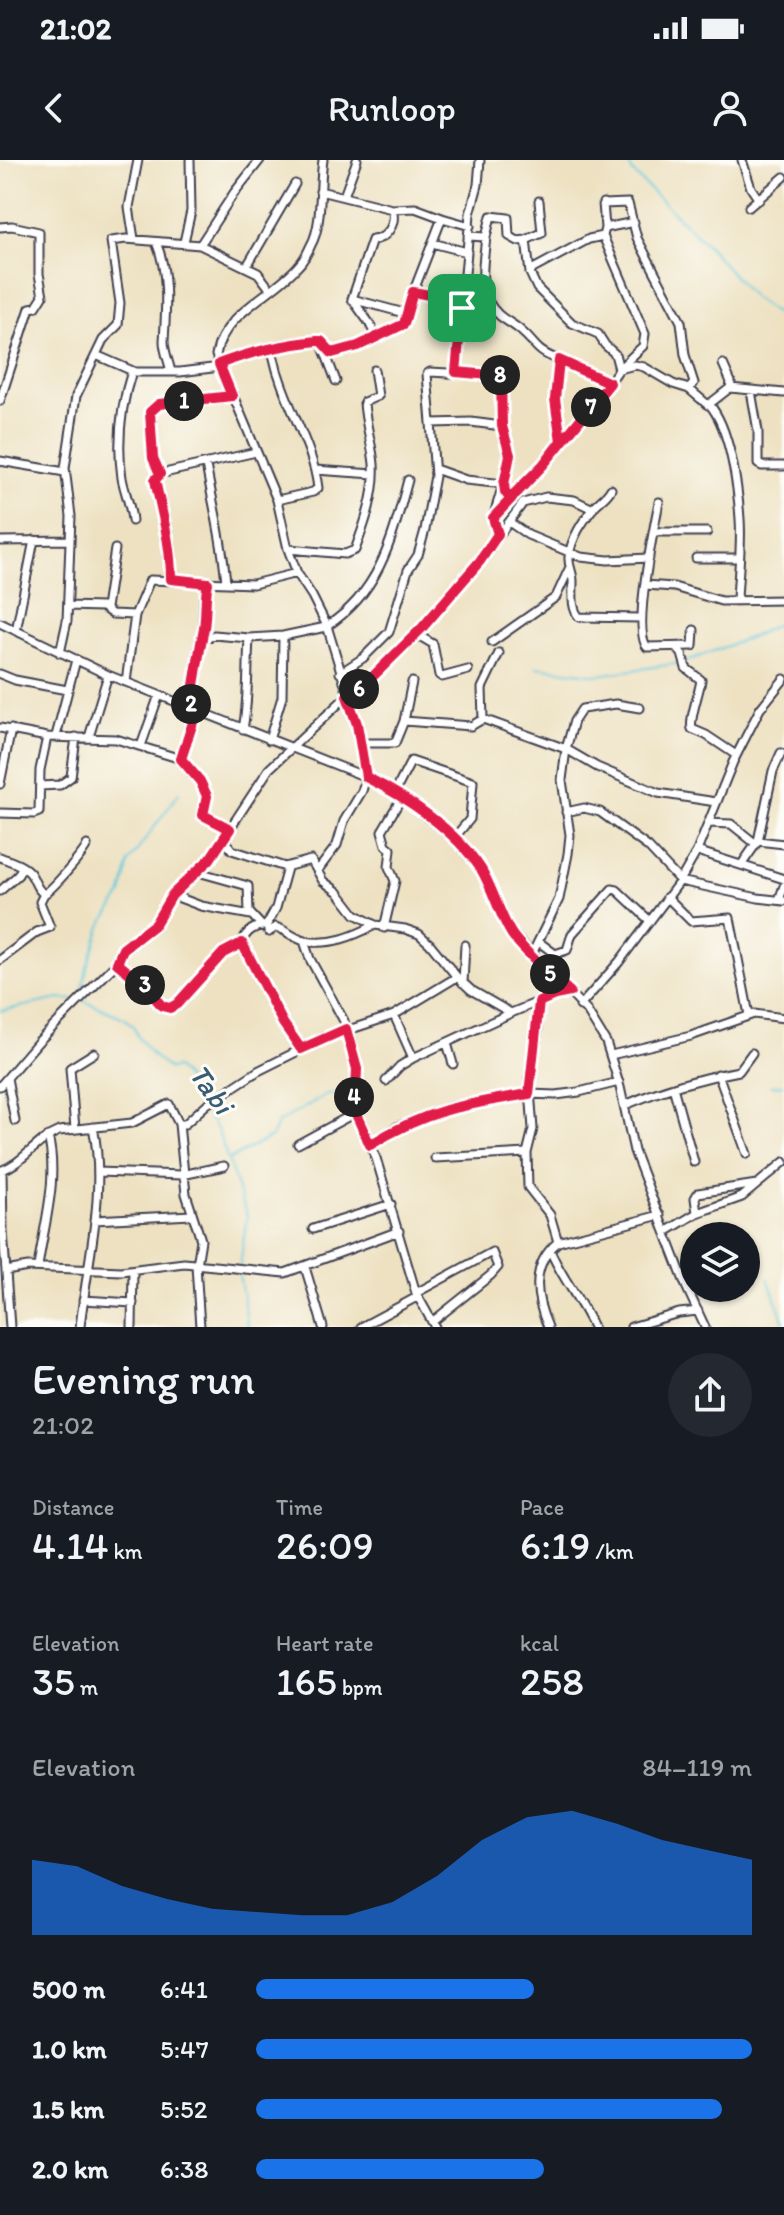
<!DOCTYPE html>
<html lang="en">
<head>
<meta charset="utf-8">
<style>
	:root { --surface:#171b24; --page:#242831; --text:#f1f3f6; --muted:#9ea1a6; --accent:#1a73e8 }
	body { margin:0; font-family:Itim,sans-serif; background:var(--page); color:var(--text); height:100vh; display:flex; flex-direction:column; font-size:30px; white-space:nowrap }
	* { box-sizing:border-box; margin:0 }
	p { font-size:26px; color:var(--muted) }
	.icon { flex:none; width:44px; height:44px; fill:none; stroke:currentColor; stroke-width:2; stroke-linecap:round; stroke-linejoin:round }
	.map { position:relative; height:1167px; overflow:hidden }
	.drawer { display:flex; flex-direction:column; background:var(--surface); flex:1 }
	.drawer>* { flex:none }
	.controls { position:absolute; left:680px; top:1062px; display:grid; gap:16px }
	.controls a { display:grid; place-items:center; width:80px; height:80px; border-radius:50%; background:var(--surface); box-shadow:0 2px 6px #0004; font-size:40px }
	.pin { position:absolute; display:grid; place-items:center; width:68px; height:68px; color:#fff; margin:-34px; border-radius:16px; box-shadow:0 4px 12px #0006 }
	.km { position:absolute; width:40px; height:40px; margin:-20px; border-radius:50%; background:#222; color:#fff; font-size:22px; line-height:40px; text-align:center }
	.round { display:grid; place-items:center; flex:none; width:84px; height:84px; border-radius:42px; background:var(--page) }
	.summary { display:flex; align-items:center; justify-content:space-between; height:136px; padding:0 32px }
	h1 { font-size:44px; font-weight:600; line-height:60px }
	.stats { display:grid; grid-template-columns:repeat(3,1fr); gap:12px; height:136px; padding:8px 32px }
	.stats div { display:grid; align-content:center }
	.stats b { font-size:40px; font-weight:600 }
	.stats small { font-size:22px; font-weight:400 }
	.stats p { font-size:22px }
	.chart { height:224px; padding:16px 32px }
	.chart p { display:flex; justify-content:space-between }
	.chart svg { width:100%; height:144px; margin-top:8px; fill:var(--accent); opacity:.7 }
	ul { padding:0 32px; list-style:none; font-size:26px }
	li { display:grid; grid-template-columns:128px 96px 1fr; align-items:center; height:60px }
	li i { height:20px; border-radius:10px; background:var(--accent) }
	.status { display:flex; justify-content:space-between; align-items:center; height:56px; padding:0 40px; background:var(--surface); direction:ltr }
	.status svg { height:22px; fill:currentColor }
	header { display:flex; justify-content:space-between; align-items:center; height:104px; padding:0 32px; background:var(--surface); font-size:36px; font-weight:600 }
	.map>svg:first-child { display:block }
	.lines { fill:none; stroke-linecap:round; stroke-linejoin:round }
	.stream { stroke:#5fc7dc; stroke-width:2 }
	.minor-casing { stroke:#403f4f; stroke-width:11 }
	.minor { stroke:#fff; stroke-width:7 }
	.route-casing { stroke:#fff; stroke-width:16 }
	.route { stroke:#e11d48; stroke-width:10 }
	.labels { text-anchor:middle; stroke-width:6; stroke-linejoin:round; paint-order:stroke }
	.water-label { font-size:30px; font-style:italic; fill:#375c73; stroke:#fdfcf7 }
</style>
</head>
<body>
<div class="status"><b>21:02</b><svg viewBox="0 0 49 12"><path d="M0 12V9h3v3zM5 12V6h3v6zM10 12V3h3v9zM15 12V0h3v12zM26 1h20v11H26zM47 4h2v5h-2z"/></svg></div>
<header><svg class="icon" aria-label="back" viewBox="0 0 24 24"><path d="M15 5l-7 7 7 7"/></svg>Runloop<svg class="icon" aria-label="person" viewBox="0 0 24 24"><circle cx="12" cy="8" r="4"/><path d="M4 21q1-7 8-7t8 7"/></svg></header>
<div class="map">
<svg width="784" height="1167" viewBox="0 0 784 1167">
	<rect width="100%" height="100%" fill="#fdfcf7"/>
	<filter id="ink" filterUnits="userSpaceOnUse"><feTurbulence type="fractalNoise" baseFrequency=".0125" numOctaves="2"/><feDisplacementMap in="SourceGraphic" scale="16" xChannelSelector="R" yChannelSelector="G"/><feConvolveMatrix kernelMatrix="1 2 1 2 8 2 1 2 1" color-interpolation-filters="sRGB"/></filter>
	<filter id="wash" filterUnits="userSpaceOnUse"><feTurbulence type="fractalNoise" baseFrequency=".006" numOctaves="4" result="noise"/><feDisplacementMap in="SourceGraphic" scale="32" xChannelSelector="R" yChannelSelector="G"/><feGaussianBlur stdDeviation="1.8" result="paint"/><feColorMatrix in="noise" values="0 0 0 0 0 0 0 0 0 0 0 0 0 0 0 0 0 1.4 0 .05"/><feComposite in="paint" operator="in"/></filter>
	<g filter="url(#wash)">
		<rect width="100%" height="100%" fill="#ede1c1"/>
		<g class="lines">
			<path class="stream" d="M627,0l6,13 75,73 45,52 31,21
				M687,501l64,-24 33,-16
				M536,507l62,8 83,-12
				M82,834l5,-27 15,-43 20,-30 7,-32 50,-69
				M84,841l40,17 9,8 5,11 15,19 16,13 7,-1 10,10 15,27
				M0,851l59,-12 18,1
				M770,926l14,-1
				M205,951l13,20 29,85 -7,50
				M230,999l41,-22 7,-14 49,-29 26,-1
				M239,1113l9,54
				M768,1119l16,43"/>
		</g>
	</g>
	<g filter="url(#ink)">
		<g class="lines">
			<g class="minor-casing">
				<path id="minor" d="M742,0l9,28 8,12
					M344,36l13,-36
					M603,43l2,25 -2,8
					M603,44l25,-1 9,35 44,84 4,33 9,28 -5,6
					M749,47l35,-30
					M442,58l28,8
					M0,67l12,-1 27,6v42l4,22 -7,11 -6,1 -30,93
					M605,68l29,-6
					M468,76l18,1c-3,29 -10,57 13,78 7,6 14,9 21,15 19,16 13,20 39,30l-4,39 6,42
					M486,77l5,-21 17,2 1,18 9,5 8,-1
					M134,79l-5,-32 9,-47
					M156,82c13,31 10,66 8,99 0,10 5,21 7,31
					M184,82l7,-31 -1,-51
					M432,83l35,9 3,-38 8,-29 2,-25
					M200,85l34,-52 26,-33
					M247,106l48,-82
					M530,113l3,-4 56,-30 14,-3 42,98 -2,12 -24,23 -4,-15 -10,-9 -7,-11 -26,-11 -35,-35 -7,-15 -4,-33 16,-7 -3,-32
					M413,132l50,9
					M352,139l56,15
					M376,177l-6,-13 -18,-25 20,-59c15,-1 25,-16 20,-31
					M270,187c5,10 5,19 9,29 12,39 34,71 39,112l-5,4 -36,8
					M323,187l13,34
					M96,195l39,17h45l40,-5
					M559,200l51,23
					M219,204c33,-13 67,-24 102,-23l8,11c18,3 63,-19 77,-31l5,-23 31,-80 -27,-10 -23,1 -72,-18
					M723,204l8,18 -1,6 54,5
					M132,211c-11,34 -15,72 -10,107 3,16 9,28 10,43
					M456,212l11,-120
					M751,231l7,40v33l4,2h22
					M709,244c21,23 29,84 31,115 2,26 -2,55 -3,81
					M0,301l65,11
					M206,305c7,40 17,78 20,118
					M435,309l31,11 38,4v2
					M315,310l59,4
					M160,314l-7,-16 -2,-49 8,-5 73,-8
					M160,314l-5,6 11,44 5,55
					M160,314l96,-22
					M611,329c-5,9 -11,11 -17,18 -11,14 -23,31 -25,50 -1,9 4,15 4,24 0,13 -2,27 6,36l62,1
					M659,342c-5,26 -27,128 -12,145l46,-1 1,-16
					M495,356l48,-51 54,-65 22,-31 16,-4 9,2 29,17 16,5 19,16 22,-17
					M509,362l19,13 53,22 27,3 41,-2
					M654,372h53
					M498,374l-5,-16 17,-57 -8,-35 -1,-50 -71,-4 -3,2 4,49 40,-1 31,4
					M0,381l70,-1
					M288,389l57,5 10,-4c10,-27 21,-57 19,-86 -2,-21 -9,-41 -10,-62l14,-6 -4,-26
					M696,398h42
					M645,425l29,2 47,14 63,-1
					M68,446l34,1 10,7 23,1
					M106,448l9,-59
					M0,463l108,52 258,102 43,25 45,36 27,32 31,63 75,78 19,31 14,45 14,64 52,135 19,41
					M327,466c53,-34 65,-87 81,-146
					M16,471l18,-91
					M416,474l17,10 6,31 3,2 26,-7
					M202,478l2,-39 4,-16
					M249,478l34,-2 43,-9
					M492,482l64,-45 13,-28
					M676,487l6,7 4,14 15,12c-2,14 -12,39 -9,49l14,6 30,20
					M60,493l7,-32 4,-105 -6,-48 11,-72 27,-56 15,-15 2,-22 -9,-62 15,-2 74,6 58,28 12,16
					M340,513l23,-15 26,-26 19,-62 10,-15 7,-25 10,-54 -4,-53
					M0,514l15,6 52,10
					M126,522l9,-67 15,-35 103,4 44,-11
					M190,547l10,-67 14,-5 35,3c-2,31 0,61 -6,91
					M640,548l-24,-4 -34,5 -8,12 -8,28 31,18 61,26 58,9
					M483,559l-1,-31 17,-35
					M404,561l67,5 12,-7 83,30 -4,31 8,55 -2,19 -9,45 -28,57
					M0,568l47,9 69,2 65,20 22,28 4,9 -4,19 27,14
					M56,576l20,-76
					M89,577l19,-62
					M269,580l13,-43 1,-61
					M361,583h34l9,-22 8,-39
					M141,586l18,-51
					M181,599l16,-49
					M0,624l11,-55
					M40,626l20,-1 11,-8 5,-40
					M395,632l16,-31 62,21 -3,37 -16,19
					M566,652l18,-4 16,4 48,35 32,34 78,17 26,3
					M0,653l34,1 5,-2 1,-42 7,-33
					M708,663l23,1 25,20
					M224,679l8,11 53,17 26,-7 12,21 15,11 17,22 20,11 30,4 14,5 11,10 27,33
					M758,681l15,-70 8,-18
					M697,691l87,28
					M0,697c9,4 23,7 30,16 6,8 5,15 14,21
					M742,704l16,-23 26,3
					M287,708l-11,40 -10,18 3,6 7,-5c10,3 19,12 29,14 25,5 49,-5 70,-16
					M318,710l19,-25 7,-24 18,-30 4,-14 -9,-53 -30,-98 -15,-30 -15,-23 -9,-24 -11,-49 -61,-145c7,-42 57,-60 82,-89 6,-6 10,-14 13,-21 12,-21 8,-60 12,-85
					M198,712l50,14 1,26 12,13
					M0,731l18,-16 4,-8
					M172,735l29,11 50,9
					M667,737l24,24 39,-3 19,97
					M777,740h2l5,-14
					M266,766c-11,-1 -21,6 -24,17l41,80 18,26
					M384,768l11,-47 -6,-14 2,-18 -5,-4 -4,-14 20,-34
					M304,781l6,18 34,62 13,48 -2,43 21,46 40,135 19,34
					M539,782l16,12 12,-4 5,-16 40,-45 5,1 33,31
					M0,800l37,-28 13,-5 -10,-25 4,-8c7,-3 41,-42 43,-49
					M117,803l27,22 18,21 8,2 7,-4 46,-51 19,-10
					M463,823l2,-38
					M539,842l-1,28 -9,48 4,51 -6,24 1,34 22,28 8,27
					M580,846l39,-44 61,-81 17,-30 36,-89 27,-53 24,-30
					M394,855l19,43 98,-45
					M447,883l6,21
					M611,895l80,-19 63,-22 30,4
					M718,914l29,80
					M7,918l8,43
					M386,921l14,-15 13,-8
					M0,926l38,-44 79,-79 6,-14 32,-25 17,-29 38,-36 59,-90 78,-73 8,-2 67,-66 58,-67 43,-58 23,-6 28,3 19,9
					M673,927l21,75
					M625,945c37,-16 74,-27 114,-34l13,-18
					M179,964l7,70 15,46 -4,25
					M75,969l-5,-61 24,-15
					M298,984l57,-31
					M370,985l27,-18 54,-20 78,-13 27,1 23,-3 40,-10
					M435,998l92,-5
					M2,1010l1,61 7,96
					M0,1011c24,-8 36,-31 59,-40l73,-8 37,-19 10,20h6l22,-20 51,-33 66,-33 70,-23 63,-38 14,13 40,23 44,-18 15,-3
					M98,1012l84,3 42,-9
					M697,1053l-2,-15 3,-5 59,-9
					M94,1060l98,-5
					M313,1069l78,-25
					M667,1071l30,-18 45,-16 42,-35
					M550,1090c11,27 31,50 43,77
					M196,1105l4,62
					M38,1107c6,-43 21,-88 10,-131
					M305,1107l18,60
					M6,1111l22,-4 93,4 63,-8 101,10 114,-42
					M416,1133l76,-41 6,15 -7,8 -59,47
					M83,1140l50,3
					M80,1167c7,-65 27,-135 13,-200
					M132,1167l1,-57
					M361,1167l56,-30
					M548,1167c-13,-30 -18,-62 10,-85l102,-27
					M631,1167l48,-14 19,-2"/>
			</g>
			<use href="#minor" class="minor"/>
		</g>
	</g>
	<g class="lines" filter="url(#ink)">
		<g class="route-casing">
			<path id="route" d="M462,148l1,-7 -50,-9 -9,32 -46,22 -26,7 -11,-12h-4c-35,4 -65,10 -98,23l13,32 -73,8 -9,8 3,46 7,16 -5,6c7,34 16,64 16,99l37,4c-4,16 -1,34 -5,50 -5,24 -8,50 -13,74l7,3 -16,49 19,22 7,15 -4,19 27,14 -20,30 -38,36 -17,29 -32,25 -6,14 27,22 18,21 8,2 7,-4 46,-51 19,-10 41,80 18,26 45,-20 11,40 -2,43 15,33c55,-35 95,-41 159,-51l10,-92 16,-7 15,-3c-19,-18 -41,-35 -57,-56 -12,-17 -20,-47 -32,-67 -26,-39 -73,-71 -115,-92l-9,-53 -10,-28 8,-2 67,-66 58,-67 18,-27 -5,-16 50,-53 67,-82 -51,-23 -4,39 6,42 -18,24 -33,33 -5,-6 -1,-8 6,-29 -8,-29 -1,-50 -45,-4 6,-64"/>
		</g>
		<use href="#route" class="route"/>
	</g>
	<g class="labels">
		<g class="water-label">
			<text transform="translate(211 929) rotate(54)" y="10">Tabi</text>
		</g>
	</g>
</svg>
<div class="controls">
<a><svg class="icon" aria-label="layers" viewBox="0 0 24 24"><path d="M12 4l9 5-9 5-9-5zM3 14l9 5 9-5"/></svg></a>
</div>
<div class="pin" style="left:462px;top:148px;background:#1e9e55"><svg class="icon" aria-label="arrive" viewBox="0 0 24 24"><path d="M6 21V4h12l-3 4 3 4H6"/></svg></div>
<b class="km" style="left:184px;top:241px">1</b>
<b class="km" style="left:191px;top:544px">2</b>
<b class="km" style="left:145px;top:825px">3</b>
<b class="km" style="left:354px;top:937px">4</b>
<b class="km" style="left:550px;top:814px">5</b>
<b class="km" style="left:359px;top:529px">6</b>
<b class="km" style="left:591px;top:247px">7</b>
<b class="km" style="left:500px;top:215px">8</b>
</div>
<section class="drawer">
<div class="summary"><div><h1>Evening run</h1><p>21:02</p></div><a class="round"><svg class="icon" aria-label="share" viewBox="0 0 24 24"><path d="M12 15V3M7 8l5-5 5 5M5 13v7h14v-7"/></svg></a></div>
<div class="stats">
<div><p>Distance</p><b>4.14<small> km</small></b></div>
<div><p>Time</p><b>26:09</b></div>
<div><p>Pace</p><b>6:19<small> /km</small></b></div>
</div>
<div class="stats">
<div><p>Elevation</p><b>35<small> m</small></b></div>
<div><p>Heart rate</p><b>165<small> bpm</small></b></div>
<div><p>kcal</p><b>258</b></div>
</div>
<div class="chart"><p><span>Elevation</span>84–119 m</p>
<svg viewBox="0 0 160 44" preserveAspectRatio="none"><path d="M0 44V21L10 23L20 29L30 33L40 36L50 37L60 38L70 38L80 34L90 26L100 15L110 8L120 6L130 10L140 15L150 18L160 21V44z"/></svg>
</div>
<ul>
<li><b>500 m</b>6:41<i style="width:56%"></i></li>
<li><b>1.0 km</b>5:47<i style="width:100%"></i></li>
<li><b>1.5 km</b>5:52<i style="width:94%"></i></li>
<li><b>2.0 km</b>6:38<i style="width:58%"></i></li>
</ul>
</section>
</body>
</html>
